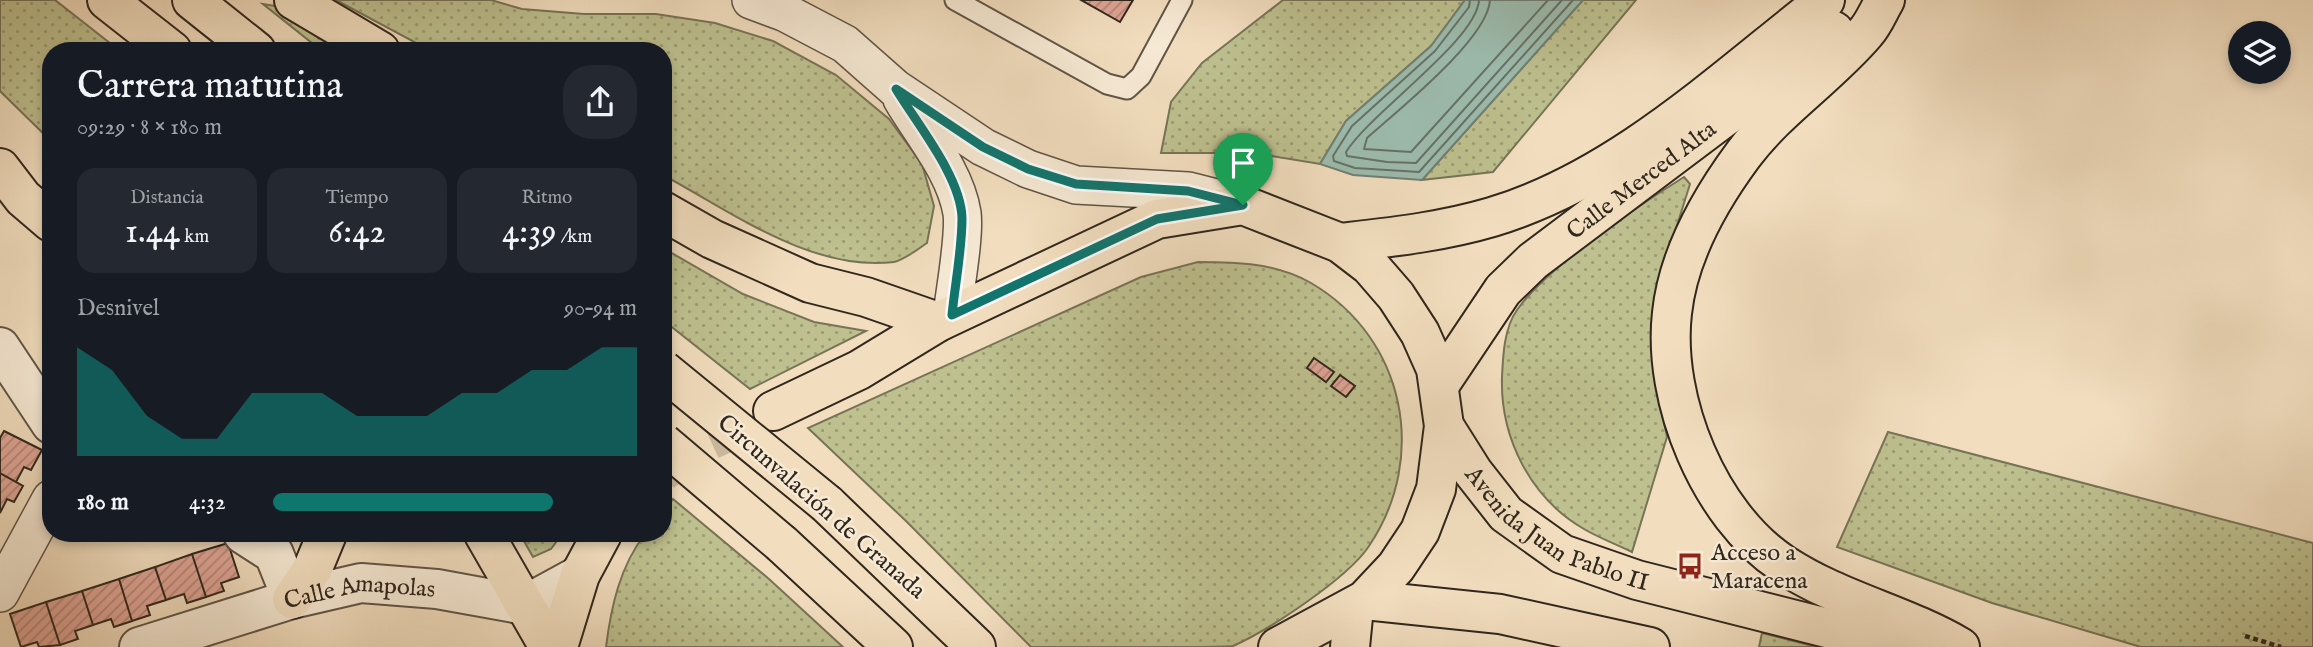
<!DOCTYPE html>
<html lang="es">
<head>
<meta charset="utf-8">
<style>
	:root { --surface:#171b24; --page:#242831; --text:#f1f3f6; --muted:#9ea1a6; --accent:#0f766e }
	body { margin:0; font-family:"IM FELL English",serif; background:var(--page); color:var(--text); height:100vh; display:flex; flex-direction:column; font-size:26px; white-space:nowrap }
	* { box-sizing:border-box; margin:0 }
	p { font-size:23px; color:var(--muted) }
	.icon { flex:none; width:38px; height:38px; fill:none; stroke:currentColor; stroke-width:2; stroke-linecap:round; stroke-linejoin:round }
	.map { position:relative; flex:1; overflow:hidden }
	.details { position:absolute; left:42px; top:42px; width:630px; height:500px; display:flex; flex-direction:column; background:var(--surface); border-radius:28px; box-shadow:0 4px 10px #0003 }
	.details>* { flex:none }
	.tools { position:absolute; left:2228px; top:21px; display:grid; gap:14px }
	.tools a { display:grid; place-items:center; width:63px; height:63px; border-radius:50%; background:var(--surface); box-shadow:0 4px 10px #0003; font-size:35px }
	.pin { position:absolute; display:grid; place-items:center; width:60px; height:60px; color:#fff; margin:-72px -30px; border-radius:50% 50% 50% 0; rotate:-45deg; box-shadow:0 0 7px #0007 }
	.pin .icon { rotate:45deg }
	.round { display:grid; place-items:center; flex:none; width:74px; height:74px; border-radius:28px; background:var(--page) }
	.summary { display:flex; align-items:center; justify-content:space-between; height:119px; padding:0 35px }
	h1 { font-size:38px; font-weight:600; line-height:52px }
	.stats { display:grid; grid-template-columns:repeat(3,1fr); gap:10px; height:119px; padding:7px 35px }
	.stats div { display:grid; align-content:center; border-radius:18px; background:var(--page); text-align:center }
	.stats b { font-size:35px; font-weight:600 }
	.stats small { font-size:19px; font-weight:400 }
	.stats p { font-size:19px }
	.chart { height:196px; padding:14px 35px }
	.chart p { display:flex; justify-content:space-between }
	.chart svg { width:100%; height:126px; margin-top:7px; fill:var(--accent); opacity:.7 }
	ul { padding:0 35px; list-style:none; font-size:23px }
	li { display:grid; grid-template-columns:112px 84px 1fr; align-items:center; height:52px }
	li i { height:18px; border-radius:9px; background:var(--accent) }
	.map>svg:first-child { display:block }
	.green { fill:url(#green-dots); stroke:#777456; stroke-width:2 }
	.water { fill:#9cbcae; stroke:#718074; stroke-width:2 }
	.lines { fill:none; stroke-linecap:round; stroke-linejoin:round }
	.shore { stroke:#667266; stroke-width:2 }
	.building { fill:url(#building-hatch); stroke:#30271d; stroke-width:2 }
	.primary-tunnel { stroke:#cbb99f; stroke-width:38; stroke-dasharray:38 19; stroke-linecap:butt }
	.service-casing { stroke:#605546; stroke-width:23 }
	.minor-casing { stroke:#605546; stroke-width:40 }
	.tertiary-casing { stroke:#605546; stroke-width:42 }
	.primary-casing { stroke:#30271d; stroke-width:42 }
	.motorway-casing { stroke:#30271d; stroke-width:42 }
	.path { stroke:#30271d; stroke-width:4.5; stroke-dasharray:5 3.5; stroke-linecap:butt }
	.service { stroke:#f7ead5; stroke-width:19 }
	.minor { stroke:#f7ead5; stroke-width:37 }
	.tertiary { stroke:#f7ead5; stroke-width:38 }
	.primary { stroke:#f2debf; stroke-width:38 }
	.motorway { stroke:#f2debf; stroke-width:38 }
	.motorway-bridge-casing { stroke:#30271d; stroke-width:42; stroke-linecap:butt }
	.motorway-bridge { stroke:#f2debf; stroke-width:38 }
	.route-casing { stroke:#fff; stroke-width:14 }
	.route { stroke:#0f766e; stroke-width:9 }
	.labels { text-anchor:middle; stroke-width:5; stroke-linejoin:round; paint-order:stroke }
	.street-label { font-size:24px; fill:#30271d; stroke:#f7ead5 }
	.poi-label { font-size:24px; fill:#30271d; stroke:#f7ead5; text-anchor:start }
</style>
</head>
<body>
<div class="map">
<svg width="2313" height="647" viewBox="0 0 2313 647">
	<defs>
		<pattern id="green-dots" width="8" height="8" patternUnits="userSpaceOnUse" patternTransform="scale(1.75)"><rect width="8" height="8" fill="#bec08f"/><path d="M2 2h.1M6 6h.1" fill="none" stroke="#9b9c74" stroke-width="1.8" stroke-linecap="round"/></pattern>
		<pattern id="building-hatch" width="6" height="6" patternUnits="userSpaceOnUse" patternTransform="scale(1.75)"><rect width="6" height="6" fill="#dfa595"/><path d="M-1 1l2-2M0 6l6-6M5 7l2-2" fill="none" stroke="#b58679"/></pattern>
	</defs>
	<rect width="100%" height="100%" fill="#f2debf"/>
	<filter id="stains"><feTurbulence type="fractalNoise" baseFrequency=".00286" numOctaves="4"/><feColorMatrix values="0 0 0 0 .2 0 0 0 0 .09 0 0 0 0 .02 0 0 0 .5 -.17"/></filter>
	<radialGradient id="worn" r=".72"><stop offset=".6" stop-color="#630" stop-opacity="0"/><stop offset="1" stop-color="#630" stop-opacity=".3"/></radialGradient>
	<path class="green" d="M0,0h55l65,51h-69v90l-51,-50z
		M336,0h155l31,9 62,5h72l59,9 58,18 63,34 53,44 33,45 12,42 -7,37c-9,6 -23,17 -33,19 -82,10 -162,-50 -231,-87v-124h-232z
		M1283,0h182l-34,46 -85,75 -26,43 -66,-11h-93l10,-51 31,-39z
		M1583,0h53l-143,172 -71,8z
		M263,4l24,4 57,43h-22z
		M1684,177l6,7 -16,51 -14,64 -4,85 11,53 -35,115c-16,-8 -33,-14 -48,-23 -54,-31 -84,-92 -82,-152 1,-21 2,-49 15,-67 30,-43 121,-104 167,-133z
		M663,248l80,46 71,28 52,9 -116,58 -87,-69z
		M1198,262c39,0 78,1 113,21 94,55 118,174 58,263 -21,32 -100,84 -136,100 -13,1 -34,1 -48,1 -51,0 -103,0 -154,0l-124,-125 -99,-94 333,-151z
		M1888,432l425,111v104h-172l-149,-44 -155,-56z
		M673,499l96,80 74,68h-237c5,-40 14,-81 39,-113h18v-23z
		M520,534h42l-11,15 -18,8z
		M1762,633l55,14h-58z"/>
	<path class="water" d="M1465,0h118l-161,180 -69,-5 -33,-11 26,-43 85,-75z"/>
	<g class="lines">
		<path class="shore" d="M1470,0l-1,7 -34,44 -83,75 -19,30 1,5 21,7 64,4 154,-172
			M1479,0c-2,40 -108,112 -133,152l1,4 40,6 29,1 146,-163
			M1490,0c-2,39 -93,111 -123,138l-3,11 47,3 137,-152"/>
	</g>
	<path class="building" d="M1081,0h52l-13,22z
		M1314,358l20,14 -8,10 -19,-14z
		M1340,375l15,11 -9,11 -15,-11z
		M4,431l38,19 -11,20 -7,-3 -8,15 -16,-9v-35z
		M0,473l23,13 -9,16 -7,-3 -7,14z
		M228,543l11,34 -18,6 3,8 -18,6 -14,-43z
		M192,554l14,43 -19,6 -3,-9 -18,6 -11,-33z
		M155,567l11,33 -19,6 3,9 -18,6 -13,-42z
		M119,579l13,42 -18,6 -3,-8 -18,6 -11,-34z
		M82,591l11,34 -18,6 3,8 -18,6 -14,-43z
		M46,602l14,43 -21,2 -2,-5 -16,5 -11,-33z"/>
	<g class="lines">
		<path class="primary-tunnel" d="M663,472l45,-30 54,-25"/>
		<g class="service-casing">
			<path id="service" d="M955,0l152,84 20,5 14,-13 41,-76"/>
		</g>
		<g class="minor-casing">
			<path id="minor" d="M751,0l35,13 59,31 51,45 87,58 45,22 48,16 112,6 55,14
				M902,99c21,36 53,72 60,114 3,22 -7,77 -10,102
				M0,593l51,-94"/>
		</g>
		<g class="tertiary-casing">
			<g id="tertiary">
				<path d="M0,347l51,77"/>
				<path d="M243,534l31,20 18,45"/>
				<path id="s1" d="M139,647l153,-48 69,-16 76,6 88,16 55,-30"/>
			</g>
		</g>
		<g class="primary-casing">
			<g id="primary">
				<path d="M1885,0c-6,10 -11,23 -19,32 -37,44 -88,76 -123,123 -34,46 -65,101 -71,158 -10,87 37,202 111,251 56,37 121,50 177,83"/>
				<path d="M1340,243c52,-6 101,-11 152,-26 127,-38 230,-137 333,-217"/>
				<path id="s2" d="M1440,384l63,-94 30,-29 218,-164 83,-66"/>
				<path d="M773,411l86,-41 79,-48 219,-103 86,-14 97,38 30,23 26,30 24,37 16,36 8,57 -8,63 -16,42 -24,36 -31,33 -87,47"/>
				<path id="s3" d="M1444,426l29,46 33,42 56,40 75,26 265,67"/>
				<path d="M1365,600l135,14 150,33"/>
				<path d="M558,647l22,-72 22,-41"/>
			</g>
		</g>
		<g class="motorway-casing">
			<path id="motorway" d="M107,0l65,51
				M192,0l64,51
				M294,0l86,51
				M0,168l23,30 28,24
				M663,211l49,28 98,44 56,14 72,25
				M827,504l149,143
				M484,534l65,113
				M782,544l111,103
				M292,599l21,-31 14,-34
				M1350,647l4,-40"/>
		</g>
		<path class="path" d="M2245,636l36,11"/>
		<use href="#service" class="service"/>
		<use href="#minor" class="minor"/>
		<use href="#tertiary" class="tertiary"/>
		<use href="#primary" class="primary"/>
		<use href="#motorway" class="motorway"/>
		<g class="motorway-bridge-casing">
			<path id="motorway-bridge" d="M663,370l164,134
				M663,443l119,101"/>
		</g>
		<use href="#motorway-bridge" class="motorway-bridge"/>
	</g>
	<g class="lines">
		<g class="route-casing">
			<path id="route" d="M896,89l87,58 45,22 48,15 112,7 55,14 -86,14 -205,96c3,-31 10,-65 10,-97 -1,-41 -45,-94 -66,-129z"/>
		</g>
		<use href="#route" class="route"/>
	</g>
	<defs>
		<g id="bus-bare" transform="scale(2.1)"><path d="M-5-6H5V4H4V6H2V4H-2V6H-4V4H-5ZM-3.5-4V0h7V-4ZM-3.5 1.2v1.5H-2V1.2ZM2 1.2v1.5H3.5V1.2Z" fill="#8f2418" stroke="#f7ead5" stroke-width="2.5" paint-order="stroke"/></g>
	</defs>
	<g fill-rule="evenodd">
		<use href="#bus-bare" x="1690" y="566"/>
	</g>
	<g class="labels">
		<g class="street-label">
			<text dy="8" stroke="none"><textPath href="#s2" startOffset="290">Calle Merced Alta</textPath></text>
			<text transform="translate(822 506) rotate(41)" y="8">Circunvalación de Granada</text>
			<text dy="8" stroke="none"><textPath href="#s3" startOffset="159">Avenida Juan Pablo II</textPath></text>
			<text dy="8" stroke="none"><textPath href="#s1" startOffset="229">Calle Amapolas</textPath></text>
		</g>
		<g class="poi-label">
			<text x="1711" y="560">Acceso a<tspan x="1711" dy="28">Maracena</tspan></text>
		</g>
	</g>
	<rect width="100%" height="100%" filter="url(#stains)"/>
	<rect width="100%" height="100%" fill="url(#worn)"/>
</svg>
<div class="tools">
<a><svg class="icon" aria-label="layers" viewBox="0 0 24 24"><path d="M12 4l9 5-9 5-9-5zM3 14l9 5 9-5"/></svg></a>
</div>
<div class="pin" style="left:1243px;top:205px;background:#1e9e55"><svg class="icon" aria-label="arrive" viewBox="0 0 24 24"><path d="M6 21V4h12l-3 4 3 4H6"/></svg></div>
<section class="details">
<div class="summary"><div><h1>Carrera matutina</h1><p>09:29 · 8 × 180 m</p></div><a class="round"><svg class="icon" aria-label="share" viewBox="0 0 24 24"><path d="M12 15V3M7 8l5-5 5 5M5 13v7h14v-7"/></svg></a></div>
<div class="stats">
<div><p>Distancia</p><b>1.44<small> km</small></b></div>
<div><p>Tiempo</p><b>6:42</b></div>
<div><p>Ritmo</p><b>4:39<small> /km</small></b></div>
</div>
<div class="chart"><p><span>Desnivel</span>90–94 m</p>
<svg viewBox="0 0 160 44" preserveAspectRatio="none"><path d="M0 44V6L10 14L20 30L30 38L40 38L50 22L60 22L70 22L80 30L90 30L100 30L110 22L120 22L130 14L140 14L150 6L160 6V44z"/></svg>
</div>
<ul>
<li><b>180 m</b>4:32<i style="width:77%"></i></li>
</ul>
</section>
</div>
</body>
</html>
